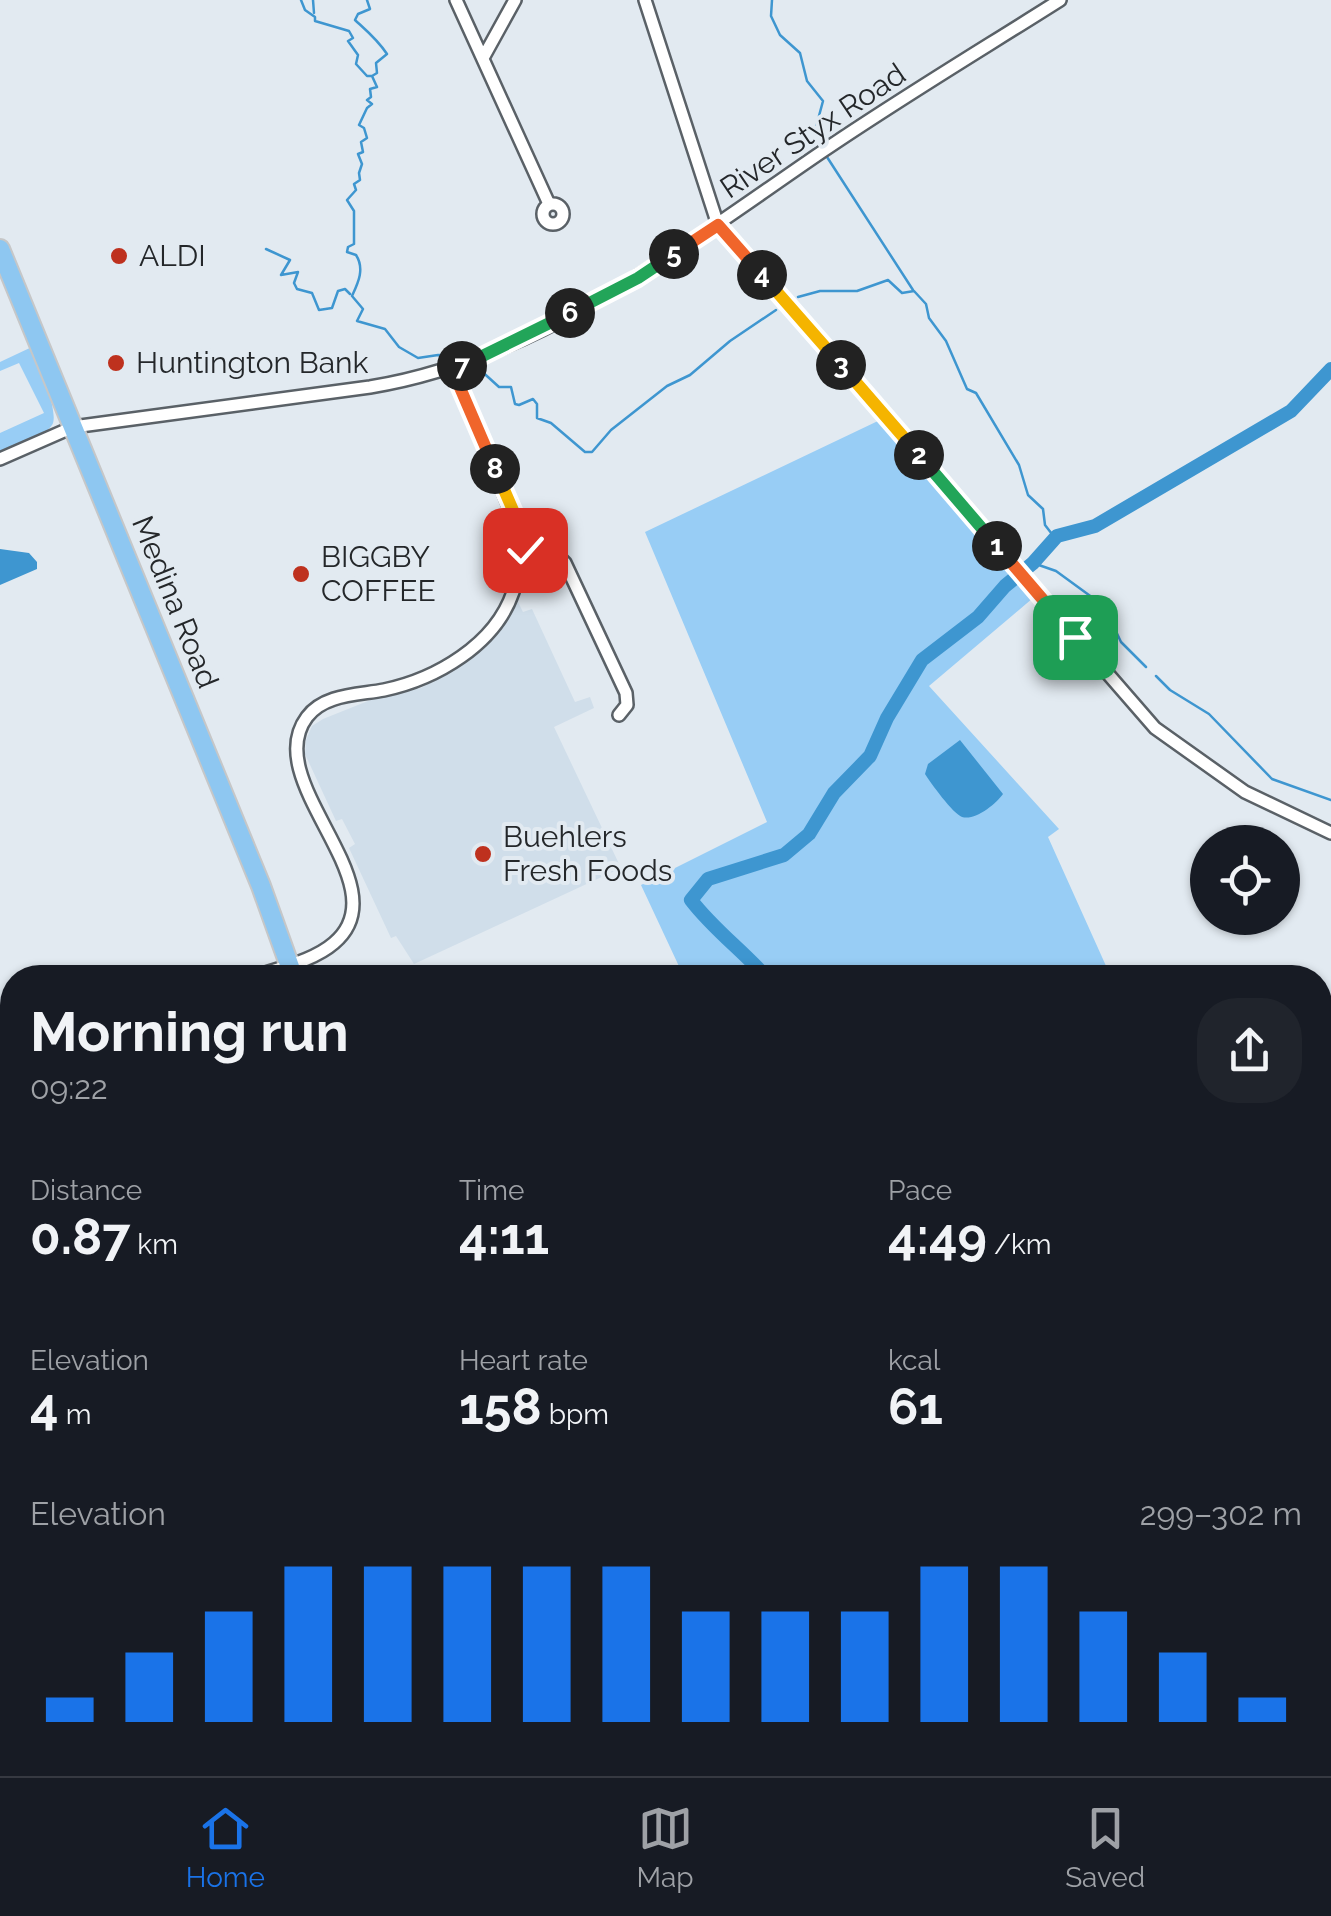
<!DOCTYPE html>
<html lang="en">
<head>
<meta charset="utf-8">
<style>
	:root { --surface:#171b24; --page:#20242c; --text:#f1f3f6; --muted:#9ea1a6; --line:#363941; --accent:#1a73e8 }
	body { margin:0; font-family:Raleway,sans-serif; background:var(--page); color:var(--text); height:100vh; display:flex; flex-direction:column; font-size:38px; white-space:nowrap }
	* { box-sizing:border-box; margin:0 }
	p { font-size:32px; color:var(--muted) }
	.icon { flex:none; width:55px; height:55px; fill:none; stroke:currentColor; stroke-width:2; stroke-linecap:round; stroke-linejoin:round }
	.map { position:relative; flex:1; overflow:hidden }
	.drawer { position:absolute; left:0px; top:965px; width:1332px; height:812px; display:flex; flex-direction:column; background:var(--surface); border-radius:40px 40px 0 0; box-shadow:0 2px 8px #0004 }
	.drawer>* { flex:none }
	.controls { position:absolute; left:1190px; top:825px; display:grid; gap:20px }
	.controls a { display:grid; place-items:center; width:110px; height:110px; border-radius:50%; background:var(--surface); box-shadow:0 2px 8px #0004; font-size:50px }
	.pin { position:absolute; display:grid; place-items:center; width:85px; height:85px; color:#fff; margin:-42px; border-radius:20px; box-shadow:0 5px 15px #0006 }
	.km { position:absolute; width:50px; height:50px; margin:-25px; border-radius:50%; background:#222; color:#fff; font-size:28px; line-height:50px; text-align:center }
	.round { display:grid; place-items:center; flex:none; width:105px; height:105px; border-radius:40px; background:var(--page) }
	.head { display:flex; align-items:center; justify-content:space-between; height:170px; padding:0 30px }
	h1 { font-size:55px; font-weight:700; line-height:75px }
	.figures { display:grid; grid-template-columns:repeat(3,1fr); gap:15px; height:170px; padding:10px 30px }
	.figures div { display:grid; align-content:center }
	.figures b { font-size:50px; font-weight:700 }
	.figures small { font-size:28px; font-weight:400 }
	.figures p { font-size:28px }
	.chart { height:280px; padding:20px 30px }
	.chart p { display:flex; justify-content:space-between }
	.chart svg { width:100%; height:180px; margin-top:10px; stroke:var(--accent); stroke-width:6 }
	.dock { display:flex; justify-content:space-around; align-items:center; height:140px; border-top:2px solid var(--line); background:var(--surface); font-size:28px; color:var(--muted) }
	.dock a { display:grid; justify-items:center; gap:5px }
	.dock .on { color:var(--accent) }
	.map>svg:first-child { display:block }
	.built { fill:#d0deea }
	.green { fill:#98cdf5 }
	.water { fill:#3e96d0 }
	.lines { fill:none; stroke-linecap:round; stroke-linejoin:round }
	.stream { stroke:#3e96d0; stroke-width:2.5 }
	.river { stroke:#3e96d0; stroke-width:14 }
	.minor-casing { stroke:#5a6167; stroke-width:16 }
	.highway-casing { stroke:#c6c7c8; stroke-width:22 }
	.minor { stroke:#fff; stroke-width:11 }
	.highway { stroke:#8ec7f1; stroke-width:18 }
	.split-1-casing { stroke:#fff; stroke-width:20 }
	.split-2-casing { stroke:#fff; stroke-width:20 }
	.split-3-casing { stroke:#fff; stroke-width:20 }
	.split-4-casing { stroke:#fff; stroke-width:20 }
	.split-5-casing { stroke:#fff; stroke-width:20 }
	.split-6-casing { stroke:#fff; stroke-width:20 }
	.split-7-casing { stroke:#fff; stroke-width:20 }
	.split-8-casing { stroke:#fff; stroke-width:20 }
	.split-9-casing { stroke:#fff; stroke-width:20 }
	.split-1 { stroke:#f0652b; stroke-width:12 }
	.split-2 { stroke:#22a559; stroke-width:12 }
	.split-3 { stroke:#f5b400; stroke-width:12 }
	.split-4 { stroke:#f5b400; stroke-width:12 }
	.split-5 { stroke:#f0652b; stroke-width:12 }
	.split-6 { stroke:#22a559; stroke-width:12 }
	.split-7 { stroke:#22a559; stroke-width:12 }
	.split-8 { stroke:#f0652b; stroke-width:12 }
	.split-9 { stroke:#f5b400; stroke-width:12 }
	.poi-dot { fill:#be311e; stroke:#e2eaf1; stroke-width:4 }
	.labels { text-anchor:middle; stroke-width:8; stroke-linejoin:round; paint-order:stroke }
	.street-label { font-size:30px; fill:#24272a; stroke:#e2eaf1 }
	.poi-label { font-size:30px; fill:#24272a; stroke:#e2eaf1; text-anchor:start }
</style>
</head>
<body>
<div class="map">
<svg width="1331" height="1776" viewBox="0 0 1331 1776">
	<rect width="100%" height="100%" fill="#e2eaf1"/>
	<path class="built" d="M518,602l5,10 9,-3 43,93 15,-5 4,11 -40,19 67,141 -207,96 -18,-28 -5,2 -42,-90 6,-4 -13,-25 -6,2 -31,-67 1,-14 6,-14 11,-7 55,-22 43,-9 38,-21 38,-34z"/>
	<path class="green" d="M34,346c4,16 26,68 18,79 -9,13 -38,21 -52,27v-19l44,-20 -25,-50 -19,8v-9z
		M880,420l153,178 -104,88 130,143 -11,8 63,140h-427l-43,-92 126,-63 -122,-290z
		M1320,1135l11,17v276l-11,5z
		M0,1520h12v245h183l-8,11h-187z
		M1331,1647v129h-238l5,-11h222v-113z"/>
	<path class="water" d="M0,549l29,4 8,9v7l-37,16z
		M960,740l43,54c-7,10 -28,27 -41,23 -9,-3 -32,-35 -37,-43l3,-10z
		M12,1301v99l-12,2v-92z
		M0,1520h12v245h72l-9,11h-75z
		M274,1765h57l13,11h-122l16,-8 27,5z"/>
	<g class="lines">
		<path class="stream" d="M301,0l4,10 10,7v4l34,10 4,7 -5,3 10,14 -2,9 11,12h5
			M313,0l1,13
			M367,0l3,9 -12,5 -3,6c12,11 23,20 32,34l-11,9 1,10 -5,3 5,11 -7,2 1,8 -4,3 5,4 -5,4 -8,17 5,3 3,10 -6,4 2,10 -5,2 4,10 -3,9 1,7 -6,4 2,6 -9,10 7,11v33l-6,3 -1,5 9,3c9,14 2,28 -4,41l11,13 -6,12 28,8 14,18 19,11 20,-3 29,1
			M772,0l-1,16 9,19 20,18 7,28 16,20 -7,26 5,17
			M827,157l86,133
			M266,249l24,11 -9,15 17,-3 -4,11 3,6 15,4 7,17 13,-2 6,-17 7,-2 5,5
			M798,297l22,-6h37l31,-11 14,13 12,-2 12,13 3,14 17,23 21,48 9,4 43,72 9,30 15,14 2,16 10,13
			M477,367l22,20h12l4,17 4,1 14,-6 4,5v14l14,5 34,29h7l19,-22 56,-44 23,-11 40,-34 46,-31
			M1033,563l23,8 48,35 17,36 25,25
			M1156,676l14,14 39,24 63,65 59,21"/>
		<path class="river" d="M767,978c-25,-28 -54,-49 -76,-78l17,-21 76,-24 25,-21 25,-41 36,-37 17,-38 35,-58 56,-43 27,-31 28,-23 24,-27 38,-10 196,-115 40,-42
			M158,1776l9,-11"/>
		<g class="minor-casing">
			<path id="minor" d="M456,0l93,204
				M645,0l73,225 437,503 90,64 86,41
				M483,58l32,-58
				M543 214a10 10 0 1 1 20 0a10 10 0 1 1-20 0Z
				M0,459l73,-32 297,-40c169,-27 315,-142 453,-236 78,-53 158,-101 237,-151
				M525,551l29,1 11,11 61,130 1,12 -8,10
				M250,978c27,-10 62,-16 84,-35 69,-58 -76,-161 -27,-226 17,-23 51,-22 77,-27 52,-11 111,-45 129,-98 5,-17 13,-34 10,-52l-71,-171
				M0,1142l12,17
				M0,1419l12,-2
				M494,1765l4,11
				M643,1776c43,-15 89,0 134,-11
				M972,1776l4,-11
				M1029,1776l1,-11"/>
		</g>
		<g class="highway-casing">
			<path id="highway" d="M0,249l261,637 33,92
				M529,1765l3,11"/>
		</g>
		<use href="#minor" class="minor"/>
		<use href="#highway" class="highway"/>
	</g>
	<g class="lines">
		<g class="split-1-casing">
			<path id="split-1" d="M997,546l78,91"/>
		</g>
		<g class="split-2-casing">
			<path id="split-2" d="M919,455l78,91"/>
		</g>
		<g class="split-3-casing">
			<path id="split-3" d="M841,365l78,90"/>
		</g>
		<g class="split-4-casing">
			<path id="split-4" d="M762,275l79,90"/>
		</g>
		<g class="split-5-casing">
			<path id="split-5" d="M674,254l44,-29 44,50"/>
		</g>
		<g class="split-6-casing">
			<path id="split-6" d="M570,313l68,-35 36,-24"/>
		</g>
		<g class="split-7-casing">
			<path id="split-7" d="M462,366l108,-53"/>
		</g>
		<g class="split-8-casing">
			<path id="split-8" d="M462,366l-10,3 43,100"/>
		</g>
		<g class="split-9-casing">
			<path id="split-9" d="M495,469l24,55 6,26"/>
		</g>
		<use href="#split-1" class="split-1"/>
		<use href="#split-2" class="split-2"/>
		<use href="#split-3" class="split-3"/>
		<use href="#split-4" class="split-4"/>
		<use href="#split-5" class="split-5"/>
		<use href="#split-6" class="split-6"/>
		<use href="#split-7" class="split-7"/>
		<use href="#split-8" class="split-8"/>
		<use href="#split-9" class="split-9"/>
	</g>
	<g class="poi-dot">
		<circle cx="119" cy="256" r="10"/>
		<circle cx="116" cy="363" r="10"/>
		<circle cx="301" cy="574" r="10"/>
		<circle cx="483" cy="854" r="10"/>
	</g>
	<g class="labels">
		<g class="street-label">
			<text transform="translate(813 131) rotate(-34)" y="10">River Styx Road</text>
			<text transform="translate(175 602) rotate(68)" y="10">Medina Road</text>
		</g>
		<g class="poi-label">
			<text x="139" y="266">ALDI</text>
			<text x="136" y="373">Huntington Bank</text>
			<text x="321" y="567">BIGGBY<tspan x="321" dy="34">COFFEE</tspan></text>
			<text x="503" y="847">Buehlers<tspan x="503" dy="34">Fresh Foods</tspan></text>
		</g>
	</g>
</svg>
<div class="controls">
<a><svg class="icon" aria-label="locate" viewBox="0 0 24 24"><circle cx="12" cy="12" r="6"/><path d="M12 2v4M12 18v4M2 12h4M18 12h4"/></svg></a>
</div>
<div class="pin" style="left:1075px;top:637px;background:#1e9e55"><svg class="icon" aria-label="arrive" viewBox="0 0 24 24"><path d="M6 21V4h12l-3 4 3 4H6"/></svg></div>
<div class="pin" style="left:525px;top:550px;background:#d93025"><svg class="icon" aria-label="check" viewBox="0 0 24 24"><path d="M5 12l5 5 9-10"/></svg></div>
<b class="km" style="left:997px;top:546px">1</b>
<b class="km" style="left:919px;top:455px">2</b>
<b class="km" style="left:841px;top:365px">3</b>
<b class="km" style="left:762px;top:275px">4</b>
<b class="km" style="left:674px;top:254px">5</b>
<b class="km" style="left:570px;top:313px">6</b>
<b class="km" style="left:462px;top:366px">7</b>
<b class="km" style="left:495px;top:469px">8</b>
<section class="drawer">
<div class="head"><div><h1>Morning run</h1><p>09:22</p></div><a class="round"><svg class="icon" aria-label="share" viewBox="0 0 24 24"><path d="M12 15V3M7 8l5-5 5 5M5 13v7h14v-7"/></svg></a></div>
<div class="figures">
<div><p>Distance</p><b>0.87<small> km</small></b></div>
<div><p>Time</p><b>4:11</b></div>
<div><p>Pace</p><b>4:49<small> /km</small></b></div>
</div>
<div class="figures">
<div><p>Elevation</p><b>4<small> m</small></b></div>
<div><p>Heart rate</p><b>158<small> bpm</small></b></div>
<div><p>kcal</p><b>61</b></div>
</div>
<div class="chart"><p><span>Elevation</span>299–302 m</p>
<svg viewBox="0 0 160 44" preserveAspectRatio="none"><path d="M5 44V38M15 44V27M25 44V17M35 44V6M45 44V6M55 44V6M65 44V6M75 44V6M85 44V17M95 44V17M105 44V17M115 44V6M125 44V6M135 44V17M145 44V27M155 44V38"/></svg>
</div>
</section>
</div>
<nav class="dock">
<a class="on"><svg class="icon" aria-label="home" viewBox="0 0 24 24"><path d="M3 11l9-7 9 7M6 9v11h12V9"/></svg>Home</a>
<a><svg class="icon" aria-label="map" viewBox="0 0 24 24"><path d="M3 6l6-2 6 2 6-2v14l-6 2-6-2-6 2zM9 4v14M15 6v14"/></svg>Map</a>
<a><svg class="icon" aria-label="saved" viewBox="0 0 24 24"><path d="M7 4h10v16l-5-4-5 4z"/></svg>Saved</a>
</nav>
</body>
</html>
